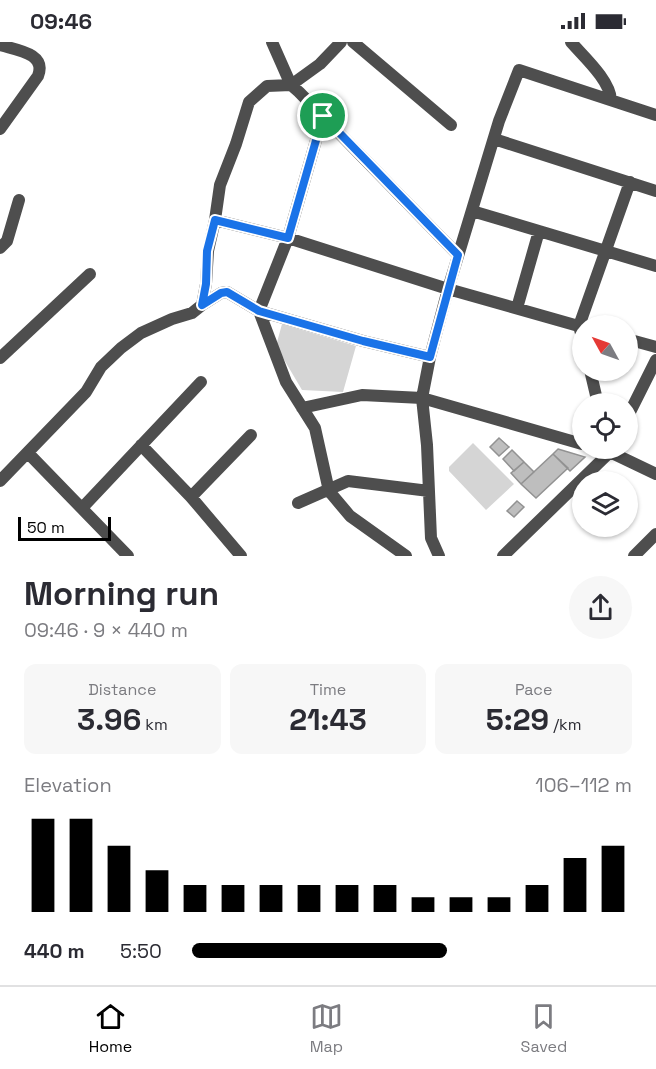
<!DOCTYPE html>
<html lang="en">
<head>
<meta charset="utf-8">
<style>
	:root { --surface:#fff; --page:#f7f7f7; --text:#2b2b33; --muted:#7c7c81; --line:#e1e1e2; --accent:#000 }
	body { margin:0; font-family:"Space Grotesk",sans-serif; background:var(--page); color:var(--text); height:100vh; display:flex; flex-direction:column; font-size:22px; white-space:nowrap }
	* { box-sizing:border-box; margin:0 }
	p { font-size:20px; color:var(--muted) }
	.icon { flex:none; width:33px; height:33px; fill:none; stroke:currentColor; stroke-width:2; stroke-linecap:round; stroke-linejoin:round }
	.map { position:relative; height:514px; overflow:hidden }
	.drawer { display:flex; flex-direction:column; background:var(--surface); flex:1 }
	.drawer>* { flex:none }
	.needle { width:39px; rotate:310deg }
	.controls { position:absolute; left:572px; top:273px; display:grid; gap:12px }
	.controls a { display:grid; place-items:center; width:66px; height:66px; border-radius:50%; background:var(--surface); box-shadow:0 2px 4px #0004; font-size:30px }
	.scale { position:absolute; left:18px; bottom:15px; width:93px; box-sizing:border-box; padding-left:6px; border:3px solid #000; border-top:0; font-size:16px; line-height:21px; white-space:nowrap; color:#000; -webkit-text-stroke:4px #fff; paint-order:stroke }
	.pin { position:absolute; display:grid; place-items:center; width:51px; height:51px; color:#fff; margin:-26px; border:3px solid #fff; border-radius:50%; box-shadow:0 2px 6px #0007 }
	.round { display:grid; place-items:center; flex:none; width:63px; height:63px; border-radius:32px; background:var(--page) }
	.head { display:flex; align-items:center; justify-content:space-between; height:102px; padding:0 24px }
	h1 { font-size:33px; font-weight:700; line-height:45px }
	.stats { display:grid; grid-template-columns:repeat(3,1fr); gap:9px; height:102px; padding:6px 24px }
	.stats div { display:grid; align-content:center; border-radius:12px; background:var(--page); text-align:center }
	.stats b { font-size:30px; font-weight:700 }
	.stats small { font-size:16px; font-weight:400 }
	.stats p { font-size:16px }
	.chart { height:168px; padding:12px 24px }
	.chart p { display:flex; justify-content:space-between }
	.chart svg { width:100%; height:108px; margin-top:6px; stroke:var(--accent); stroke-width:6 }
	ul { padding:0 24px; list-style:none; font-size:20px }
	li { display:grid; grid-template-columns:96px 72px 1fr; align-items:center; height:45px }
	li i { height:15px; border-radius:8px; background:var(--accent) }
	.status { display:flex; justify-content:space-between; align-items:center; height:42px; padding:0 30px; background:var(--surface); direction:ltr }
	.status svg { height:16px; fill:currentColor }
	.menu { display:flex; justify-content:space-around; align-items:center; height:84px; border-top:2px solid var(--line); background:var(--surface); font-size:16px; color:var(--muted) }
	.menu a { display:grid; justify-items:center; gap:3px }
	.menu .active { color:var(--accent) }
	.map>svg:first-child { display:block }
	.green { fill:#d5d5d5 }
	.building { fill:#bebebe; stroke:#929292; stroke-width:1.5 }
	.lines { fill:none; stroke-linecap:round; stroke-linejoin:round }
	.minor { stroke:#4e4e4e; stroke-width:12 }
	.route-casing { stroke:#fff; stroke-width:12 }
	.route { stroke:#1a73e8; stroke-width:8 }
</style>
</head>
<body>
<div class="status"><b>09:46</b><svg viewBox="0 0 49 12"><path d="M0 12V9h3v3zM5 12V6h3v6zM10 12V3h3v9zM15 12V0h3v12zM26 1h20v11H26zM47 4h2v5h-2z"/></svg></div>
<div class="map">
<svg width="656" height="514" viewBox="0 0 656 514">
	<rect width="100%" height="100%" fill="#fff"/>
	<path class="green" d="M282,282l74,22 -13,46 -41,-2 -26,-44z
		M473,401l41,41 -28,26 -37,-39v-4z"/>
	<path class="building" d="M499,396l10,9 -10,9 -9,-9z
		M558,407l27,8 -15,14 -17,-17z
		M512,408l12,12 -10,9 -11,-12z
		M553,412l15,14 -32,30 -15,-14z
		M524,420l10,10 -13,12 -10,-11z
		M517,459l7,6 -10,10 -7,-6z"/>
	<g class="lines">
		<path class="minor" d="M272,0l19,43 8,7 159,163
			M353,0l98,83
			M571,0c13,15 39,38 40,58
			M0,3c16,5 47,8 38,31l-38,53
			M323,74l-35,122 -29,73 27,71 29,46 14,63 21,25 56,40
			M494,97l162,52
			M472,169l184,55
			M215,178l73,18 160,51 134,38
			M0,206l7,-7 12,-41
			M202,263l19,-12 6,-1 32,19 104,30 67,16
			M517,266l22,-77
			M582,295l-3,-11 51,-144
			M627,297l29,8
			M0,316l90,-84
			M590,328l8,34
			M302,366l60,-13 60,3 160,46
			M627,376l29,-58
			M141,403l50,52 50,59
			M599,406l11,4 46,22
			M28,411l100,103
			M0,439l86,-89 15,-25 20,-19 20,-15 31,-14 20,-6 10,-8 4,-21 2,-33 7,-31 5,-35 16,-41 13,-42 18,-16 24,-1 29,-21 21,-22
			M191,455l60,-62
			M298,461l50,-22 81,10
			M82,466l119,-126
			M439,514l-8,-18 -4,-93 -5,-47 8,-41 18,-68 51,-168 20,-51 137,45
			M503,514l107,-104 2,-4
			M634,514l22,-22"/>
	</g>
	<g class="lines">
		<g class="route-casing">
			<path id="route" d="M323,74l135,139 -28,102 -67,-16 -104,-30 -32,-19 -6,1 -19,12 4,-21 1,-33 8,-31 73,18z"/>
		</g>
		<use href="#route" class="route"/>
	</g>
</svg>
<div class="controls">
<a><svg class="needle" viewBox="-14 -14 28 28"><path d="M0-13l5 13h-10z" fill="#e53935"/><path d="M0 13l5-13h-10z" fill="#7c7c81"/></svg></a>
<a><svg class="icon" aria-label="locate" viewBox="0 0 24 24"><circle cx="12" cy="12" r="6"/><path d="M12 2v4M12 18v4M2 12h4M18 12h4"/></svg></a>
<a><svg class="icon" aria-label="layers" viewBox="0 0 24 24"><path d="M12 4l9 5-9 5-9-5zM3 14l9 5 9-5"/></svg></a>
</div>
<div class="scale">50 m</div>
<div class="pin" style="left:323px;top:74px;background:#1e9e55"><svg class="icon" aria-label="arrive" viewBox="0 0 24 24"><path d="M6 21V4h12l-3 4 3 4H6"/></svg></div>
</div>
<section class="drawer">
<div class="head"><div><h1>Morning run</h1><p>09:46 · 9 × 440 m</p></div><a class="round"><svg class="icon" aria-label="share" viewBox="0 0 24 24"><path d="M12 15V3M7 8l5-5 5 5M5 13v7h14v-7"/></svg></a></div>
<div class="stats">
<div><p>Distance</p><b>3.96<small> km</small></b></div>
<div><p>Time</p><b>21:43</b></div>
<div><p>Pace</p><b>5:29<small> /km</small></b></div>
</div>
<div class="chart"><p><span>Elevation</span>106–112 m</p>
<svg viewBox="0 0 160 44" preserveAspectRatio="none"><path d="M5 44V6M15 44V6M25 44V17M35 44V27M45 44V33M55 44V33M65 44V33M75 44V33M85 44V33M95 44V33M105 44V38M115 44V38M125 44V38M135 44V33M145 44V22M155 44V17"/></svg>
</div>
<ul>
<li><b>440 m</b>5:50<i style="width:58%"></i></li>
</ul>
</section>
<nav class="menu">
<a class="active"><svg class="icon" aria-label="home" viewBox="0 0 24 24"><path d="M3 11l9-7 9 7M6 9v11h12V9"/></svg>Home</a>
<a><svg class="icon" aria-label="map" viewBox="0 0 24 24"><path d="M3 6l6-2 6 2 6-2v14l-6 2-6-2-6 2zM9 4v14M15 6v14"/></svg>Map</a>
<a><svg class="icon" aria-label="saved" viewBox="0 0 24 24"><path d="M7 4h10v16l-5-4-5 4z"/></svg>Saved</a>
</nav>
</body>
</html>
